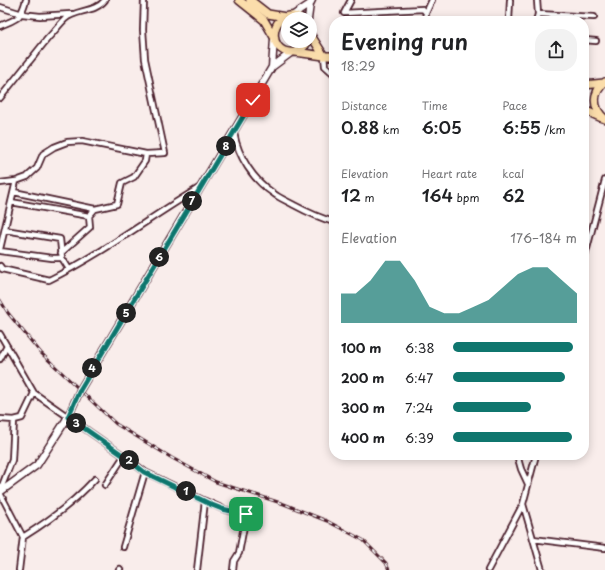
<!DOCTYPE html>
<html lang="en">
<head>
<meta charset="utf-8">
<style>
	:root { --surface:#fff; --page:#f2f2f2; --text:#202124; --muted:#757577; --accent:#0f766e }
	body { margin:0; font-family:"Playpen Sans",sans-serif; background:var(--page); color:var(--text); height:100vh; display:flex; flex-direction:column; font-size:15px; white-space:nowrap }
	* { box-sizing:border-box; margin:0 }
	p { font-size:13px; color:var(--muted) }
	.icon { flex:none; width:22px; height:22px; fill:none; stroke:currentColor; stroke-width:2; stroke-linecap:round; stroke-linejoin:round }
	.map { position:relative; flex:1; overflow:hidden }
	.panel { position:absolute; left:329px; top:16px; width:260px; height:444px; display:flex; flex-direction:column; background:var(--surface); border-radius:16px; box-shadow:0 2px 10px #0003 }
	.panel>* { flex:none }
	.controls { position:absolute; left:281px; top:12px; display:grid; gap:8px }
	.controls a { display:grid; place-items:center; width:36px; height:36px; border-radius:50%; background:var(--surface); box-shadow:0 2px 10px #0003; font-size:20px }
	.pin { position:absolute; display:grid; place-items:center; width:34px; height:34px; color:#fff; margin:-17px; border-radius:8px; box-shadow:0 2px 6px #0006 }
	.km { position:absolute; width:20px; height:20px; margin:-10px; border-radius:50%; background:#222; color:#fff; font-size:11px; line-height:20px; text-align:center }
	.round { display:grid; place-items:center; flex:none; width:42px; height:42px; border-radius:16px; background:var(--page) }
	.summary { display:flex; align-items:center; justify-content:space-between; height:68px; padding:0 12px }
	h1 { font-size:22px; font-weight:600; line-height:30px }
	.metrics { display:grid; grid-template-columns:repeat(3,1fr); gap:6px; height:68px; padding:4px 12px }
	.metrics div { display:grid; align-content:center }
	.metrics b { font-size:17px; font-weight:600 }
	.metrics small { font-size:11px; font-weight:400 }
	.metrics p { font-size:11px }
	.chart { height:112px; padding:8px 12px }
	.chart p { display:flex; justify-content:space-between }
	.chart svg { width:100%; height:72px; margin-top:4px; fill:var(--accent); opacity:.7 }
	ul { padding:0 12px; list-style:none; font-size:13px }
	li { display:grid; grid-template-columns:64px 48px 1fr; align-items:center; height:30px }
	li i { height:10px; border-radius:5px; background:var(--accent) }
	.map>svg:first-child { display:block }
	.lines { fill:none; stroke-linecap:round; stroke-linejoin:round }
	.street-casing { stroke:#4a1f2b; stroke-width:8 }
	.secondary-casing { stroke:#4a1f2b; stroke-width:9 }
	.primary-casing { stroke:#4a1f2b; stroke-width:10 }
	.street { stroke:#fff; stroke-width:4.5 }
	.secondary { stroke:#fff; stroke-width:6 }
	.primary { stroke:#fbddab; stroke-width:7 }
	.rail-casing { stroke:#4a1f2b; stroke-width:3 }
	.rail { stroke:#fff; stroke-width:1.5; stroke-dasharray:4.5; stroke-linecap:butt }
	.route-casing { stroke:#fff; stroke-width:8 }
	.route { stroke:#0f766e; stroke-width:5 }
</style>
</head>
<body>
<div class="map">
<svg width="605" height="570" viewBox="0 0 605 570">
	<rect width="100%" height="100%" fill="#f9edeb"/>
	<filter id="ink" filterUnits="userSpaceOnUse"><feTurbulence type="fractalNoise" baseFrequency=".025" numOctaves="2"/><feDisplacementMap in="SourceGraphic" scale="8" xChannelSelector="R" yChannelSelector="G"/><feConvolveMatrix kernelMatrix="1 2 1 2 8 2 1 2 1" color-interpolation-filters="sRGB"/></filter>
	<g filter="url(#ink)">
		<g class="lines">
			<g class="street-casing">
				<path id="street" d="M351,0l-7,13 79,-4 3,4 -1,8
					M537,0l1,14
					M0,7l22,7 18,2 31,-2
					M426,13l6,-13
					M509,21l1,-21
					M536,21l2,-7 56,3
					M0,26c18,-8 20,-6 26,-26
					M584,40l12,1
					M324,56l1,10 9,8
					M0,98c16,-20 32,-40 48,-60 6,-6 11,-13 17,-19 11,-10 30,-6 40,-19
					M234,133c4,23 19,47 39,60 6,5 14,8 21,12 13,7 26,13 40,17
					M0,183l16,-2 11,-4 10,-9 6,-14 11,-7 13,-5 15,-1 64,13 19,-1 -20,-94 -2,-29 1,-30
					M14,192l81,17
					M11,202l78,14
					M5,230l55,9 2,19 7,11
					M0,249l16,-68
					M0,251l52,7h10
					M61,253l29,-26 -1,-11 6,-7 22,-5 5,-21 12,-6 11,-16 1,-7
					M584,260l21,-80
					M0,266l2,3 47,11c53,-26 100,-62 150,-92
					M0,334l34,59 90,63 -19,29
					M0,359l7,-13
					M0,419l14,1 8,-2 12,-25
					M517,455l4,14 7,15
					M145,472l60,29 -8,69
					M0,491l12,-31 2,-40
					M0,493l23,44 -4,33
					M205,501l18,8 23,6 -7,38 -5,8 -1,9
					M523,504l19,66
					M23,537c26,-16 51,-35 72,-58
					M533,539l72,9
					M123,547l22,-75 -21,-16
					M119,570l1,-1
					M488,570l35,-66 13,-49"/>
			</g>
			<g class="secondary-casing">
				<path id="secondary" d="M292,16l18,-12
					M308,19l2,-15 2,-4
					M272,67l20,-15
					M0,492l37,-27 31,-48 12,-27 192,-323 2,-28"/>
			</g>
			<g class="primary-casing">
				<path id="primary" d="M239,0l25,20 10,17
					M250,0l18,14 18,3
					M302,19c-31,-16 -39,36 -8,33 6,-1 11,-5 14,-11
					M310,34l14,22
					M295,52l29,4h10
					M605,82c-13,11 -13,26 0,37
					M584,85l20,-2
					M584,110l18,8"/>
			</g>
			<use href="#street" class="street"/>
			<use href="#secondary" class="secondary"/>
			<use href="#primary" class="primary"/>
			<g class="rail-casing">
				<path id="rail" d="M0,300l8,13 33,40 75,71 56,34 44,24 68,22 43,17 36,19 23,23 3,7"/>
			</g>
			<use href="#rail" class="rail"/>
		</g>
	</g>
	<g class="lines" filter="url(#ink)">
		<g class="route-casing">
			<path id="route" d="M246,514l-24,-5 -10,-4 -68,-33 -20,-16 -56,-39 12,-27 173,-290"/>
		</g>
		<use href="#route" class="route"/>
	</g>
</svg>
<div class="controls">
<a><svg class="icon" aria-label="layers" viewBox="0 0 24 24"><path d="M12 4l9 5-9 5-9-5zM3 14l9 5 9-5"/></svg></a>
</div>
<div class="pin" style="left:246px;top:514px;background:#1e9e55"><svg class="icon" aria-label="arrive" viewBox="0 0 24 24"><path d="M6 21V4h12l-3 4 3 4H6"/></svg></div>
<div class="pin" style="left:253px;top:100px;background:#d93025"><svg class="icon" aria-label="check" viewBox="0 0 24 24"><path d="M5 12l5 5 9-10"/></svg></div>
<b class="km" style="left:186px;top:491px">1</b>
<b class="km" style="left:129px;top:460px">2</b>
<b class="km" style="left:76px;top:423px">3</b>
<b class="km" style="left:92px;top:368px">4</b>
<b class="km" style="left:126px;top:313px">5</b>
<b class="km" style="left:159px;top:257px">6</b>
<b class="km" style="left:192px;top:201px">7</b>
<b class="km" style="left:226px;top:146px">8</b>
<section class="panel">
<div class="summary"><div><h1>Evening run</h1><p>18:29</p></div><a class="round"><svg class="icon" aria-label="share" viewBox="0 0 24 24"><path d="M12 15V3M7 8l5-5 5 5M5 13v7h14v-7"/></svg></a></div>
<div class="metrics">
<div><p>Distance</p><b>0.88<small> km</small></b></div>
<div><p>Time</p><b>6:05</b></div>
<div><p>Pace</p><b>6:55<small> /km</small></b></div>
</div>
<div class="metrics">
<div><p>Elevation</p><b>12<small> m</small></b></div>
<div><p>Heart rate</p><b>164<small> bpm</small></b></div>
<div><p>kcal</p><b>62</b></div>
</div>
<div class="chart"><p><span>Elevation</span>176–184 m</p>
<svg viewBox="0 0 160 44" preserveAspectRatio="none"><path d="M0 44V26L10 26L20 18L30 6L40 6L50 18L60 34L70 38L80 38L90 34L100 30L110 22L120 14L130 10L140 10L150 18L160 26V44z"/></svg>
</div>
<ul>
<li><b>100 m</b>6:38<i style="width:97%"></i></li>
<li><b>200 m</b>6:47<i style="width:90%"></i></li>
<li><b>300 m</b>7:24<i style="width:63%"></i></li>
<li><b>400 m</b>6:39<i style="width:96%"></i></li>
</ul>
</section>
</div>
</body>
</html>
